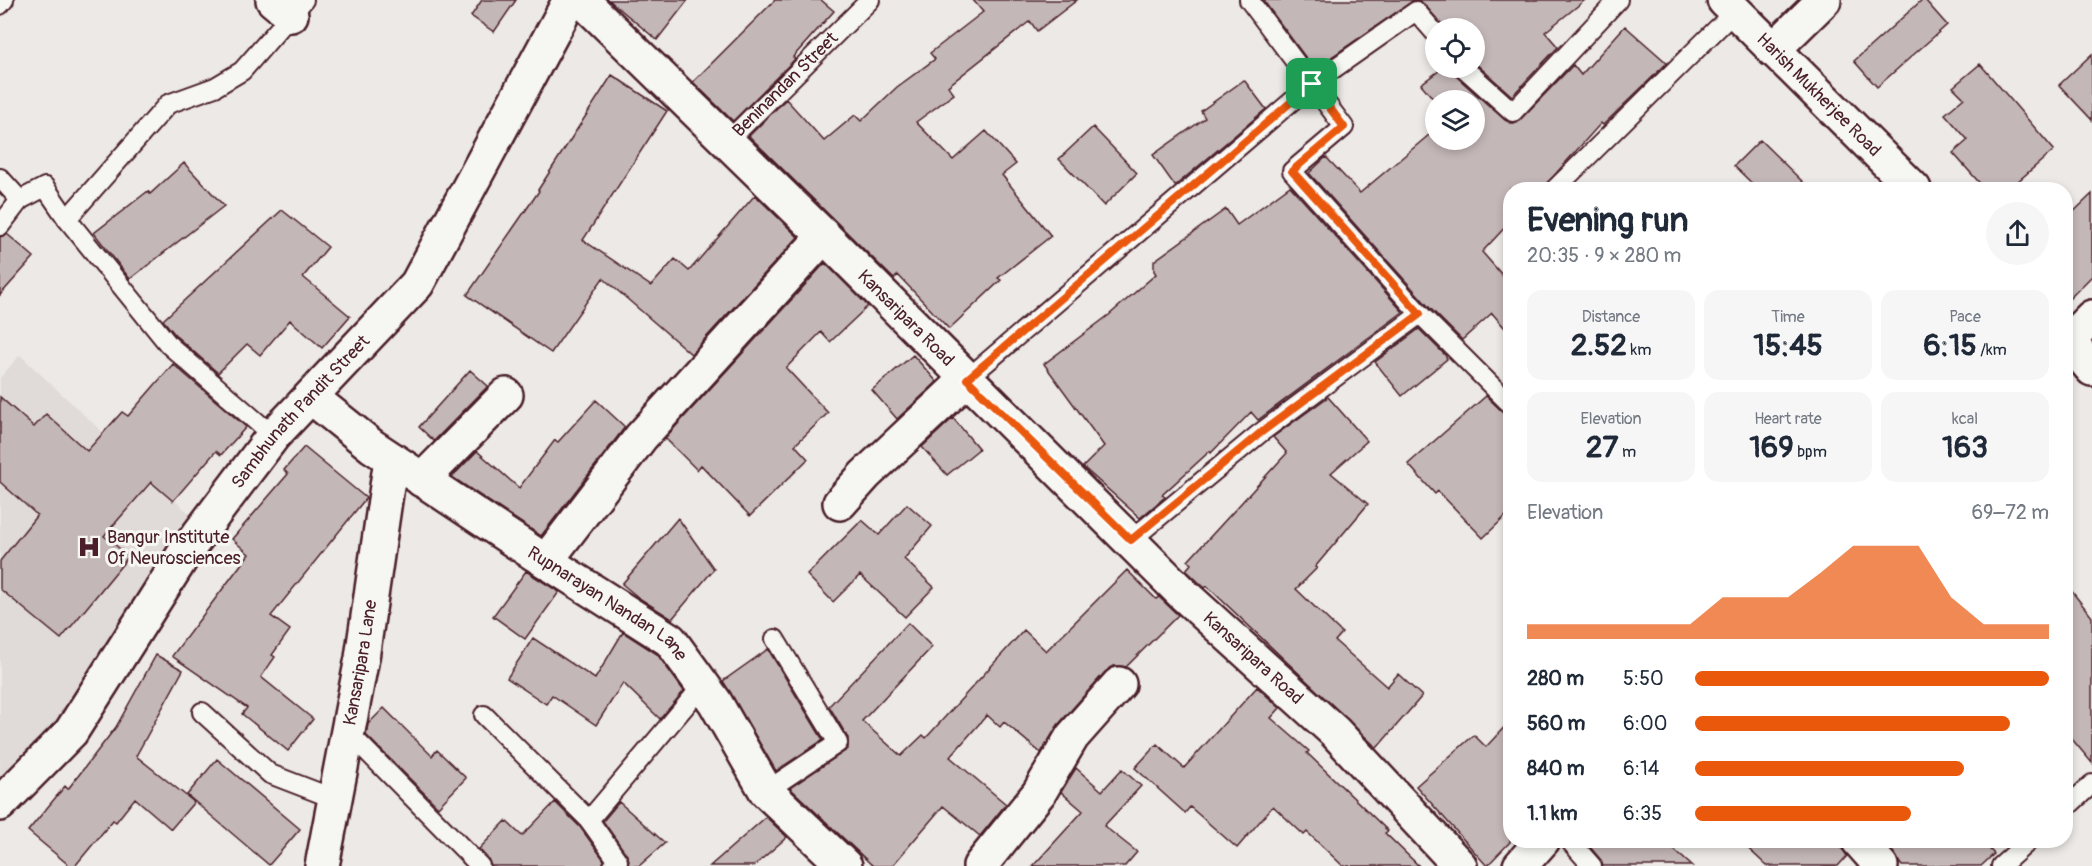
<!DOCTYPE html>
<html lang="en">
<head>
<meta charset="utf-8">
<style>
	:root { --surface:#fff; --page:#f6f6f7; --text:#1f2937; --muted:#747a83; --accent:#ea580c }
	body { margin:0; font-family:Pangolin,sans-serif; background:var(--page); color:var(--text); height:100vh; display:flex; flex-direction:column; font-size:22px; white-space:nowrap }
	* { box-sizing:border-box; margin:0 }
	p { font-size:20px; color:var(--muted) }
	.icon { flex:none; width:33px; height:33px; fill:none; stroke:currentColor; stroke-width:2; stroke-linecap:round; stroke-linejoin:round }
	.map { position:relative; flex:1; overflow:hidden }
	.sheet { position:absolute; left:1503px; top:182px; width:570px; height:666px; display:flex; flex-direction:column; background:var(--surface); border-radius:24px; box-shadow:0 3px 9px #0003 }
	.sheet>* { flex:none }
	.controls { position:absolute; left:1425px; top:18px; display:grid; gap:12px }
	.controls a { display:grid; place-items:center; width:60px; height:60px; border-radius:50%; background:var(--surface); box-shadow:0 3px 9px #0003; font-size:30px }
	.pin { position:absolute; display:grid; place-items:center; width:51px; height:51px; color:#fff; margin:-26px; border-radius:12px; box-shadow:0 3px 9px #0006 }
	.round { display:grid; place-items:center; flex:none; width:63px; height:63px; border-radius:32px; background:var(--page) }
	.head { display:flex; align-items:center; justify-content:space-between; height:102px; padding:0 24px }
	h1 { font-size:33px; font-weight:700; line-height:45px }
	.stats { display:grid; grid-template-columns:repeat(3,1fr); gap:9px; height:102px; padding:6px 24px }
	.stats div { display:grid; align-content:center; border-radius:15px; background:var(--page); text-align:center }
	.stats b { font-size:30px; font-weight:700 }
	.stats small { font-size:16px; font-weight:400 }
	.stats p { font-size:16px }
	.chart { height:168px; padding:12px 24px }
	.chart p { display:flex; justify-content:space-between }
	.chart svg { width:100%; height:108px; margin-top:6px; fill:var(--accent); opacity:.7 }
	ul { padding:0 24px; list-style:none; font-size:20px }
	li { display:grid; grid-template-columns:96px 72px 1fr; align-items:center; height:45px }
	li i { height:15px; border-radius:8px; background:var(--accent) }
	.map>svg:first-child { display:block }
	.built { fill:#e0dad8 }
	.building { fill:#c4b7b7; stroke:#4a1f2b; stroke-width:1.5 }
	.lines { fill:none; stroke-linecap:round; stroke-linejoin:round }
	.service-casing { stroke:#4a1f2b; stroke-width:22 }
	.minor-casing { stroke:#4a1f2b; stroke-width:38 }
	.tertiary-casing { stroke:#4a1f2b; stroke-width:38 }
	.service { stroke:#f6f6f2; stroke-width:18 }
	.minor { stroke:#f6f6f2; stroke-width:33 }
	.tertiary { stroke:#f6f6f2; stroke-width:33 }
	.route-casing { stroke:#fff; stroke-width:12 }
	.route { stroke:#ea580c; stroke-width:8 }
	.labels { text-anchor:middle; stroke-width:6; stroke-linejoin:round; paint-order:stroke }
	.street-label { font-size:18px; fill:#4a1f2b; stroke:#f6f6f2 }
	.poi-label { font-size:18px; fill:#4a1f2b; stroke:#f6f6f2; text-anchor:start }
</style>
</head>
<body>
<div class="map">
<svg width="2092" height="866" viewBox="0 0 2092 866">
	<rect width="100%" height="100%" fill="#ece9e6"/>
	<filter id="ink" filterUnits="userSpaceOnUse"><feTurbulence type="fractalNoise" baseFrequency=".0167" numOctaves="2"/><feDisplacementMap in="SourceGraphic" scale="12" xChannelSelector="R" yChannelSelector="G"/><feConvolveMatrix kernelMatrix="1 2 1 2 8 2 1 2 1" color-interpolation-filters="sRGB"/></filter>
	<g filter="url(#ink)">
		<path class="built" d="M20,355l177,166 -131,200 -66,68v-411z"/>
		<path class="building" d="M482,0h34l-22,32 -23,-16z
			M609,0h79l-31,40z
			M775,0h46l13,11 -41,46 2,2 -62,62 -40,-39z
			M973,0h104l-40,31 -7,-10 -82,65 6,8 -38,28 37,38 33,-29 30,33 -14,11 49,61 -53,42 3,2 -52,49 -51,-54 -4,4 -145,-143 37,-37 38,42 31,-26 6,6 36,-34 38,-28 -5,-6 53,-41z
			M1263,0h151l-100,69z
			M1417,0h168l-40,32 13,15 -46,49 -38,-34v-34h-29l-21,-24z
			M1922,0h3l22,25 -70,62 -23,-26z
			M1625,26l42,37 -64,62 -2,-2 -59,66h-32v33l-28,30 28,32v50l-18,-21 -30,27 -34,-34 -119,-133 17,-16 34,36 76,-64v11h38v-40h-38v2l-15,-18 22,-16h10l3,8 49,44 6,3h6l56,-58 8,10z
			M2092,54v66l-33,-35z
			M1980,64l74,86 -45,39h-24l-32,-36 15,-13 -23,-26 19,-16 -11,-11z
			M612,75l55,36 -84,129 68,46 24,-27 14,12 66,-76 43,42 -107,117 -88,-76 -52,75 -84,-58 72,-104 -1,-1z
			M1244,80l22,29 -91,77 -22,-31 52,-37 -4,-7z
			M1093,127l44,46 -33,33 -45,-47z
			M1760,140l50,49h-52l-24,-23z
			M184,163l40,43 -94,73 -36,-46 54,-42 2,3z
			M1290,186l113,126 -145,108 -7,-8 -40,41 -1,-2 -48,44 3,2 -25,21 -57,-51 21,-21 -60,-82 65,-49 47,-41 -2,-3v-10l72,-52 11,16z
			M2092,194v82l-26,26v-83z
			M282,210l46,37 -25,30 47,39 -28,32 -32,-28 -30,35 -13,-11 -29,29 -41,-36 -14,-17z
			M7,234l27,23 -34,38v-58z
			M825,263l43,43 -38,36 -9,-10 -35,36 42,45 -33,32 13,14 -58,57 -49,-51 -4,5 -32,-32z
			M1419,329l26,26 2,4 -45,37 -27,-34z
			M913,355l24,27 -40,37 -25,-29z
			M173,364l73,63 -25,28 -5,-4 -43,50 -22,-19 -47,54 25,20 -68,83 -61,-50v-28l37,-46 -37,-33v-85l34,30 12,-13 41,37 35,-39 6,4z
			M470,370l18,16 -54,55 -15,-14z
			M1486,396l17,16 7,3v97l-27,26 -45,-47 -3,3 -27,-30z
			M1328,397l39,44 -36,32 37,31 -53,63 2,1 -21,21 46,44 -7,8 52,46 11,-13 24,22 -45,52 -170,-162 -2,2 -19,-18 5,-6 -3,-3 99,-108 -14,-16z
			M596,400l29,27 -84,109 -89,-59 25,-26 42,37 36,-48 3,2z
			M953,418l26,31 -32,26 -25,-28z
			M304,447l62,51 -95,118 19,14 -18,25 3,2 -14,20 52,42 -25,32 -46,-37 5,-6 -75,-52 77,-102 -17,-15 56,-65 -4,-4z
			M907,504l25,22 -28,33 30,28 -29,30 -45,-42 -27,27 -26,-27 55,-55 17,15z
			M678,518l36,51 -42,50 -33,-21 -17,-14z
			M1127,570l29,29 3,-2 19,18 -52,52 -12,-1 -9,6 -47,53 -17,28 -37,-31 -4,5 -13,-12 -37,42 56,47 -26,32 -37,-30 -51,60h-19l-83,-78 58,-39v-11l-19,-32 79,-83 24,24 -70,74 39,35 22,-21 3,3 98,-108 22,21z
			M526,571l33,21 -34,47 -32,-23z
			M2066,584l26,33v146l-26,-31z
			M623,632l34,22 27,37 -24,28 -37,-36 -27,42 -44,-30 -6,9 -39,-26 26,-40 62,41z
			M768,649l55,91 -47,31 -53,-90z
			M156,655l27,15 -47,86 58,46 -23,27 -36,-31 -19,24 -3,-2 -38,46h-5l-42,-35 37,-45 3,3 48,-62z
			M1257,687l23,21 -9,10 38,33 -2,2 81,78 -3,2 34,33h-76l-36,-34 -3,3 -31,-29 -36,42 -47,-41 -5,6 -50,-45 22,-24 27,24z
			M384,708l48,48 5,-6 29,28 -28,29 -72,-72 2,-11z
			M1510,721v121l-23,24 -71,-80 58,-51 12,12z
			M217,759l83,70 -31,36 -82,-70z
			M1076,768l26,23 20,-22 19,17 -37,40 33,26 -12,14h-92l50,-55 -22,-19z
			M555,802l25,25 24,33 -2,6h-111l-3,-7 -9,-10 27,-28 16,15z
			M619,802l46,41 -26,23h-11l1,-6 -2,-5 -24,-34z
			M766,817l21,20 -33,29h-44z
			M1584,840h79l29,26h-89l-3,-7z
			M1739,840h101v4l7,12 -9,10h-71z
			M1883,840h98l13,14 -13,12h-79z"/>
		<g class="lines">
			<g class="service-casing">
				<g id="service">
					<path d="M1249,0l95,127 -52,44 128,143 90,90"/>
					<path d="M0,5l4,-5"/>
					<path d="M1464,68l49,44 105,-112"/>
					<path id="s1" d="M727,142l143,-142"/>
					<path d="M0,178l20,22 -20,26"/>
					<path d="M1555,189l180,-178"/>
					<path d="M20,200l25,-13 22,32 102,126 104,91"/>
					<path d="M67,219l101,-115 47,-17 27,-16 62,-71"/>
					<path d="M967,379l345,-295 104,-73 20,23"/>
					<path d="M1131,540l128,-106 161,-120"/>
					<path d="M202,712l68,62 65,25"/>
					<path d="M484,715l105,105 114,-135"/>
					<path d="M347,731l133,135"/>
					<path d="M766,791l72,-48 -63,-104"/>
					<path d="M2066,808l26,-24"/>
					<path d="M589,820l29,41 -5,5"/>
					<path d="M1569,840l23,26"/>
					<path d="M2001,866l29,-26"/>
				</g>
			</g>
			<g class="minor-casing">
				<g id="minor">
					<path d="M273,0l18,15"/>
					<path id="s2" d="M582,0l242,236 359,358 152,138 125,134"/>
					<path id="s3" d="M1724,0l190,189"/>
					<path d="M1773,50l51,-50"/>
					<path d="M2066,338l26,31"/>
					<path d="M2066,343l26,-26"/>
					<path id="s4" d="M311,397l61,49 161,107 137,87 45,62 51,89 79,75"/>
					<path d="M422,480l84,-85"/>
					<path d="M840,503l25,-28 102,-96"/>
					<path d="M546,561l95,-124 183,-201"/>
					<path d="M1858,840l23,26"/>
					<path id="s5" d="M322,866l40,-208 29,-199"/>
					<path d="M980,866l59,-73 33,-56 47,-53"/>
					<path d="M1520,866l23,-26"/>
				</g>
			</g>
			<g class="tertiary-casing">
				<g id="tertiary">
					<path id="s6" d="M0,804l71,-72 113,-178 89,-118 144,-152 153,-284"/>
				</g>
			</g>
			<use href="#service" class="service"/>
			<use href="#minor" class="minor"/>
			<use href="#tertiary" class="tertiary"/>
		</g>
	</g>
	<g class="lines" filter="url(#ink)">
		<g class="route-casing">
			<path id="route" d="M1312,84l32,43 -52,44 128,143 -161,120 -128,106 -164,-161z"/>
		</g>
		<use href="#route" class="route"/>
	</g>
	<defs>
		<g id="hospital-bare" transform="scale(1.8)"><path d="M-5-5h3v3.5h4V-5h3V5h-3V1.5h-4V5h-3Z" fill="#4a1f2b" stroke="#f6f6f2" stroke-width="2.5" paint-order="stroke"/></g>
	</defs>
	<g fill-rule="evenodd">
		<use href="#hospital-bare" x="89" y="547"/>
	</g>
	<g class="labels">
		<g class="street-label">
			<text dy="6" stroke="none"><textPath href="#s1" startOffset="82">Beninandan Street</textPath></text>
			<text dy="6" stroke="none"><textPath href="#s3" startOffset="134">Harish Mukherjee Road</textPath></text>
			<text dy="6" stroke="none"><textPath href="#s2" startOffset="454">Kansaripara Road</textPath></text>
			<text dy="6" stroke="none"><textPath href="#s6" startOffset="496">Sambhunath Pandit Street</textPath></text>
			<text dy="6" stroke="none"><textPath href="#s4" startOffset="362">Rupnarayan Nandan Lane</textPath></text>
			<text dy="6" stroke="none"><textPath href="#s2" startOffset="940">Kansaripara Road</textPath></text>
			<text dy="6" stroke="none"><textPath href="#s5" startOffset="207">Kansaripara Lane</textPath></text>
		</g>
		<g class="poi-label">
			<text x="107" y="543">Bangur Institute<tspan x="107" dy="21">Of Neurosciences</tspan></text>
		</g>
	</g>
</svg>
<div class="controls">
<a><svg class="icon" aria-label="locate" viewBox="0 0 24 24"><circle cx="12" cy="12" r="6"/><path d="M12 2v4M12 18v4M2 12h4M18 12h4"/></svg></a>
<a><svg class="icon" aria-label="layers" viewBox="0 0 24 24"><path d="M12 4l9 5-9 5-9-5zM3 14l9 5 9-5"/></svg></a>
</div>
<div class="pin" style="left:1312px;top:84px;background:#1e9e55"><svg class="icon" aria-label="arrive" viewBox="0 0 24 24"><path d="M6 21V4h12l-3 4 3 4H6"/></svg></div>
<section class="sheet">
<div class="head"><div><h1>Evening run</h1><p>20:35 · 9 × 280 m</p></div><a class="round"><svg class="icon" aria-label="share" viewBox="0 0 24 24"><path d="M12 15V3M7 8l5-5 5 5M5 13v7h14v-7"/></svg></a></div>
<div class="stats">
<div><p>Distance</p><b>2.52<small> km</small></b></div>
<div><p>Time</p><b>15:45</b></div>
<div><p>Pace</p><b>6:15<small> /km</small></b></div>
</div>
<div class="stats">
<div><p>Elevation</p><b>27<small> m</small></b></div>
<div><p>Heart rate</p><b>169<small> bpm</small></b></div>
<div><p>kcal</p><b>163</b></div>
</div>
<div class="chart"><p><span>Elevation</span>69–72 m</p>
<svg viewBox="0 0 160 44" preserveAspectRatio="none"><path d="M0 44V38L10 38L20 38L30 38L40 38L50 38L60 27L70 27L80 27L90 17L100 6L110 6L120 6L130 27L140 38L150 38L160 38V44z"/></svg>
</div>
<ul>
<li><b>280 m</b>5:50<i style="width:100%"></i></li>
<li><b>560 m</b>6:00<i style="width:89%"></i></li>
<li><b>840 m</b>6:14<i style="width:76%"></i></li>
<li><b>1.1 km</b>6:35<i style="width:61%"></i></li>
</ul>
</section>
</div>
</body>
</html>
